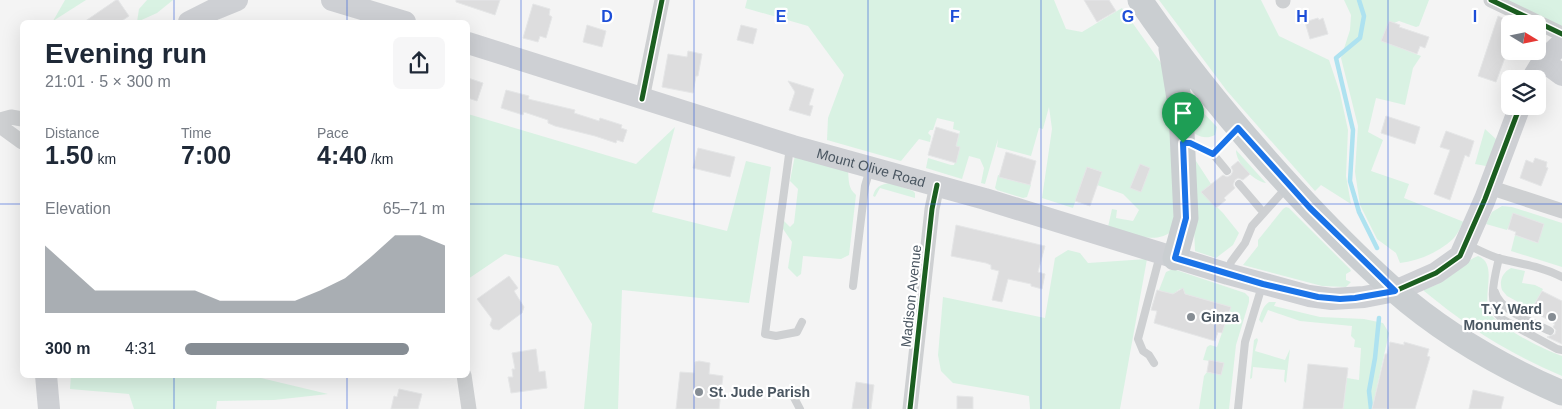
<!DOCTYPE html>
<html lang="en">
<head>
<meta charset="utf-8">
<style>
	:root { --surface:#fff; --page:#f6f6f7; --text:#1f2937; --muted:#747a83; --accent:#868d94 }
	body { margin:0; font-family:Helvetica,sans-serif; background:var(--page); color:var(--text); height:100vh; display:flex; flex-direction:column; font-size:19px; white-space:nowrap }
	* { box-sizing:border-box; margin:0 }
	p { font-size:16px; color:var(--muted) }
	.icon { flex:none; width:28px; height:28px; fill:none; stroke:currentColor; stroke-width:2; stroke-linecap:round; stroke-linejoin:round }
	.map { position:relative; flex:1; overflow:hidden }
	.sheet { position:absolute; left:20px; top:20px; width:450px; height:358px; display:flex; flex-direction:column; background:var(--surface); border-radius:8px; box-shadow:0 5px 20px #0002 }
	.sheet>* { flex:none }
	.needle { width:32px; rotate:100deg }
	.buttons { position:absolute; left:1501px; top:15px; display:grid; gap:10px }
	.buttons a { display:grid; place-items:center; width:45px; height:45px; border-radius:8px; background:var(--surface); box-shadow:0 5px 20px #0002; font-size:25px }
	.pin { position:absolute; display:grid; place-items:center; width:42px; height:42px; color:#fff; margin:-51px -21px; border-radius:50% 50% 50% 0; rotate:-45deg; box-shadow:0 0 5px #0007 }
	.pin .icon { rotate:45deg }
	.round { display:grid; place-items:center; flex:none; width:52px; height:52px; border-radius:8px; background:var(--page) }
	.summary { display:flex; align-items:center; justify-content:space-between; height:85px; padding:0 25px }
	h1 { font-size:28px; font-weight:600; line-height:38px }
	.figures { display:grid; grid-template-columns:repeat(3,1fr); gap:8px; height:85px; padding:5px 25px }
	.figures div { display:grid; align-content:center }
	.figures b { font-size:25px; font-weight:600 }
	.figures small { font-size:14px; font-weight:400 }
	.figures p { font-size:14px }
	.chart { height:140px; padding:10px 25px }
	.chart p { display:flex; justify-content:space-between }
	.chart svg { width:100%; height:90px; margin-top:5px; fill:var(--accent); opacity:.7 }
	ul { padding:0 25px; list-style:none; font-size:16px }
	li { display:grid; grid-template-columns:80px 60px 1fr; align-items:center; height:38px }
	li i { height:12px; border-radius:6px; background:var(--accent) }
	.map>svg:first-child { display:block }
	.green { fill:#d9f2e3 }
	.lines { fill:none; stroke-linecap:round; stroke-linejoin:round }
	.stream { stroke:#aee2f0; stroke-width:4.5 }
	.building { fill:#ddddde; stroke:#e5e6e7 }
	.lane { stroke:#ced0d2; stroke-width:8 }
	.street { stroke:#ced0d2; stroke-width:15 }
	.secondary { stroke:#ced0d4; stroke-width:22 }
	.primary { stroke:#caced1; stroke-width:25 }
	.cycleway-casing { stroke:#fff; stroke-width:8 }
	.cycleway { stroke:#1b5e20; stroke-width:5 }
	.route-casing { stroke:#fff; stroke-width:10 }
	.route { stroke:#1a73e8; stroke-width:6 }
	.grid { fill:none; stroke:#1d4ed8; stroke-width:1; stroke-opacity:0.55 }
	.poi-dot { fill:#868d94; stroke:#fff; stroke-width:2 }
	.labels { text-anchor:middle; stroke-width:4.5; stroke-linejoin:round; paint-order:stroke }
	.street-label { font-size:14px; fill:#4a5661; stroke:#fff }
	.poi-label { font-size:14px; font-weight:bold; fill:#4a5661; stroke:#fff; text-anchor:start }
	.grid-label { font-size:16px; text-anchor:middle; font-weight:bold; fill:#1d4ed8; stroke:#fff; stroke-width:4.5; stroke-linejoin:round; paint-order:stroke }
</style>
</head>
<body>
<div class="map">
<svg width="1562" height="409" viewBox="0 0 1562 409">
	<rect width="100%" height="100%" fill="#f4f4f4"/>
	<path class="green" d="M65,0h21l-33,21z
		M147,0h26l-16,13 -20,9 2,-13z
		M747,0h307l12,29 16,3 40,-24 46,65 5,30 1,126c-18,18 -45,4 -66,-2l4,-18 5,1 -1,8 17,3 6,-11 -16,-16 -26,-9 4,-13 -14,-5 -14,41 -31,-10 10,-69 -3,-22 -6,22 -4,-1 -8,28 -34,-9 1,-8 -13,45 -4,-1 3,-15 -4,-9 -11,-3 -7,23 -36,-11 2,-10 23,7h3l6,-17 -4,-2 4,-15 -7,-2 1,-7 -17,-4 -4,12h-3l-2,3 3,3 -1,6 -11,-3 -18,22 -74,-21 1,-22 16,-43 -36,-49 -63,-18z
		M1159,0h102l18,36 50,24 11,33 8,37 -2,46 5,28 -30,-19 -6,6 -88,-100z
		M1344,0h85l-10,26 -3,1 -17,-6 -5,2 -5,-2 -7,20 39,15 -8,12 -8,37 -29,-7 -8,34 15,8 -12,31 38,13 -5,14 60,24c-4,6 -7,13 -11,17 -14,13 -34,22 -53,24l-4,-10 -19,-14 -17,-34 -5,-33 3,-46 -17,-68 9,-28 1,-15z
		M1500,0h62v29z
		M1192,101l25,26 -2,8c-10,5 -18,1 -25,-5z
		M468,114l168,50 39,-37 -23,85 75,19 19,-70 25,6 -22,136 -127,-13 -4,119h-34l8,-85 -34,-58 -53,-12 -37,25z
		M1485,129l12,11 -11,26 -11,-2z
		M1236,150l30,33c-13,-2 -30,-20 -30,-33z
		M795,155l53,16c1,10 0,17 8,24l-7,60 -8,4 -38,-3 -2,18 -4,3 -9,-9 4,-26 -11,-16 1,-7 8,8 4,-4 4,-34 -8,-8z
		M1191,157l5,4 15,23 -9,8 21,21 16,20 -6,12 -17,13 -21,-7z
		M998,175l33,10 -4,12 -4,1 -26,-8 -2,-2z
		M890,183l23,8 2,2v5l-35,-10 -5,9 -2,-1c2,-9 8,-12 17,-13z
		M1502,206l10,1 50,16v44l-51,-16 4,-16 22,8 7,-18 -30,-11 -7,16 -21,-6 6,-12z
		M1286,207l3,1 61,61 1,2 -5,3v6l5,2 -5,5 -24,-1 -79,-21 15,-19v-6l25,-31z
		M1068,250l12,3 8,10 59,-4 -27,150h-90l-1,-13 -76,-13 -12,-12 -3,-16 5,-58 102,21 10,-60z
		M1478,256c21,8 3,40 12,57 7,13 56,38 72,43v20c-32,-14 -64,-30 -92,-50 -16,-11 -31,-23 -46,-35v-2c9,-2 17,-6 25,-12 10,-7 18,-17 29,-21z
		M1511,268l14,3 -3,12 13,2 8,4 -12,20 -24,-13 -5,-6c-3,-9 0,-17 9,-22z
		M1173,269l72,24 4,4v5l-13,43 -7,64h-30l5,-33 3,-4 14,3 3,-12 -21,-3 4,-13 3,-2 7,2 14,-40 -46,-13 -1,-3 -4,-2 -3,2 -1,5 -17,-6 7,-18z
		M1269,302h7l-2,4 46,11 44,2 19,4 6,10 -17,76h-29l4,-31 12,2 2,-32 -7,-1 1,-7 -4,-4 1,-10 -52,-5 -32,-11 -6,13 -3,-3c2,-7 4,-14 10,-18z
		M1257,338l1,2 -3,11 30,9 5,-11 -4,34 -2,-2 1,-11 -32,-3 -1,11 -2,1 4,-39z
		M71,375l190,3 67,16 -54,6 -57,1 -1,8h-82l-5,-15 -59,-5z"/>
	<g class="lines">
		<path class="stream" d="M1359,0l5,16 -4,22 -24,20 17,72 -3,51 9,31 18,36
			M1371,409l-2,-18 6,-33 4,-40"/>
	</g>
	<path class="building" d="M116,0h2l11,16 -9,6h-36z
		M456,0h44l-5,15 -39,-13z
		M1084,0h25l7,11 -19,11z
		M533,4l17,5 -1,6 3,2 -6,21 -6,-2 -2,6 -15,-4z
		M1498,16l12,5v29l-2,-1 -12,33 -18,-6z
		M1318,18l1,2 4,-2 5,16 -18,5 -5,-17z
		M1389,21l11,4 -1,2 30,10 -4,11 -5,-2 -3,8 -36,-13z
		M587,25l19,6 -4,16 -19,-5z
		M741,25l16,4 -4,15 -16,-4z
		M688,51l14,3 -4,22h-2l-3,17 -31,-6 6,-33 19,3z
		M468,78l15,5 -6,18 -9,-3z
		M788,81l26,8 -5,16 4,1 -3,10 -21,-6 6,-18z
		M506,90l23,6 -1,3 47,11 -1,3 25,8 1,-3 22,7 -1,3 6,2 -4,12 -6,-2 -1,3 -21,-7 -40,-10 -7,-3v-3l-24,-8 -1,3 -22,-7z
		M1386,116l34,11 -5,17 -34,-11z
		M936,127l23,7 -3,12 4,1 -4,16 -28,-8z
		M1446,131l28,10 -5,16 -4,-2 -15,45 -16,-6 16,-44 -10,-3z
		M698,148l37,9 -5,20 -37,-9z
		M1006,152l30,9 -6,24 -31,-8z
		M1535,158l12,4 -1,5 2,1 -7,18 -21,-8 6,-18 7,3z
		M1238,161l12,13 -7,6 -5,-2 -3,2 -2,5 2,3 -11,10 2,2 -10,8 -15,-16 22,-17 4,2 4,-2 2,-4 -2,-4z
		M1140,164l10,4 -9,24 -11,-4z
		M1087,167l15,5 -12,34 -15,-5z
		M1513,213l31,11 -6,19 -23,-8 1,-3 -8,-3z
		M956,225l89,21 -7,26 7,2 -3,15 -11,-3v-2l-23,-5 -6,23 -10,-2 7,-29 -8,-2v-4l-5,-2 -35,-7z
		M509,276l9,12 -4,3 10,16 -2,6 -15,11 -8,6 -6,-1 -3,-4 2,-6 -15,-20z
		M1183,288l2,6 46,13 -9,26 -4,-1 -3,9 -61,-18 3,-12 -6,-1 6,-20 16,4z
		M1542,291l20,10v43l-15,-7 8,-3 1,-4 -3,-3 2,-3 -24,-14z
		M1390,342l14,3v-3l25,7 -2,7 3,1 -15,52h-43l13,-55h2z
		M536,349l3,23 6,-1 2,17 -36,5 -3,-16h5l-1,-8h3l-3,-16z
		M1209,360l15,3 -3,12 -14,-3z
		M699,361l11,2 -1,11 14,2 -4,33h-43l4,-37 14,1 1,-11z
		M1308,364l40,4 -5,41h-40z
		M856,382l18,3 -3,24h-19z
		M399,389l23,5 -4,15h-27l3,-13 3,1z
		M1473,390l31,7 -3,12h-32z
		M957,396l16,1v12h-16z"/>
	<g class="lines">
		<path class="lane" d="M1187,143l26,11
			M790,147l-25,187 11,2 21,-4 5,-10
			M1227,171l-14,-17 23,-24
			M1239,184l24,28
			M1467,245c11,4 22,11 34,14 21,5 42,8 61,18
			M1499,258c-4,18 -13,48 3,61l55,30 5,1
			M1228,273l3,-11 14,-19 7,-17 35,-39
			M853,286l12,-100 5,-17
			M1495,292c5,19 39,31 55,39
			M1154,363l-5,-8 -6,-4 -5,-12 22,-84
			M791,392l9,17
			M1238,409l7,-67 17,-56"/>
		<path class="street" d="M1283,0v1
			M1491,0l71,34
			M642,99l20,-99
			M0,120l11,-3 11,2
			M0,126l22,16
			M1489,187l73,24
			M464,375l5,34
			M910,409l22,-200 5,-24"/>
		<g class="secondary">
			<path d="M332,0l73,22"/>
			<path d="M189,22l26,-13 22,-9"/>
			<path id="s1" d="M468,43l325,103 192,53 243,75 81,22 23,3 32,-2 31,-6 41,-18 24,-17 25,-57 35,-93"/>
			<path d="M1543,61l19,14"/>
			<path d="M1532,79l11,-18 19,-18"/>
			<path d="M46,375l3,34"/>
		</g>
		<path class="primary" d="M1140,0c39,57 81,109 127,161 40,45 82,89 127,129 49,43 108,77 168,103
			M1171,49l10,62 5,107 -11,40"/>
		<g class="cycleway-casing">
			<path id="cycleway" d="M1491,0l71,34
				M642,99l20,-99
				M1395,291l41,-18 24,-17 25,-57 35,-93
				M910,409l22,-200 5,-24"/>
		</g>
		<use href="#cycleway" class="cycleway"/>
	</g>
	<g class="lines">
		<g class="route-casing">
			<path id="route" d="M1238,128l72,80 85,83 -40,7 -15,1 -22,-2 -55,-13 -88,-26 11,-40 -3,-75h7l23,11z"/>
		</g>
		<use href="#route" class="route"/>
	</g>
	<path class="grid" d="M174,0v22M347,0v22M521,0v409M694,0v409M868,0v409M1041,0v409M1215,0v409M1388,0v409M0,204h22M468,204h1094M174,375v34M347,375v34"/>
	<g class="poi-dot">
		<circle cx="1191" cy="317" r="5"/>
		<circle cx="1552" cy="317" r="5"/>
		<circle cx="699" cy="392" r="5"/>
	</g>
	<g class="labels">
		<g class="street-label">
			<text dy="5" stroke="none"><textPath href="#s1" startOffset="422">Mount Olive Road</textPath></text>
			<text transform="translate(911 296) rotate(-84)" y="5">Madison Avenue</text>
		</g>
		<g class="poi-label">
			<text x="1542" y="314" text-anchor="end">T.Y. Ward<tspan x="1542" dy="16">Monuments</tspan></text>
			<text x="1201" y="322">Ginza</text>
			<text x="709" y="397">St. Jude Parish</text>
		</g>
	</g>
	<g class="grid-label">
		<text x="607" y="22">D</text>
		<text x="781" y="22">E</text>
		<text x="955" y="22">F</text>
		<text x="1128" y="22">G</text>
		<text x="1302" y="22">H</text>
		<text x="1475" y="22">I</text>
	</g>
</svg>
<div class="buttons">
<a><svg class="needle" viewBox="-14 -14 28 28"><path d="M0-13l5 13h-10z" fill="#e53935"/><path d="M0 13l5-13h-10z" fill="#747a83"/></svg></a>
<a><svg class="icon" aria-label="layers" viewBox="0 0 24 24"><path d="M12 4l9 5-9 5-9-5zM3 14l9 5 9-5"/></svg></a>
</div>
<div class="pin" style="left:1183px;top:143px;background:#1e9e55"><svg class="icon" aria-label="arrive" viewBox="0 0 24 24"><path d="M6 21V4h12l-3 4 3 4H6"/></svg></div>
<section class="sheet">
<div class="summary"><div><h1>Evening run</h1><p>21:01 · 5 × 300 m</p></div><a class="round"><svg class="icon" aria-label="share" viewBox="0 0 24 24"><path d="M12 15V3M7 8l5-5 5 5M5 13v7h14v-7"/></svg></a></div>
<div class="figures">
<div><p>Distance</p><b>1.50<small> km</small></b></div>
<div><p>Time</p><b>7:00</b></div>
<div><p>Pace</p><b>4:40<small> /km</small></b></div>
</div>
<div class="chart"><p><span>Elevation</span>65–71 m</p>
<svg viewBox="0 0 160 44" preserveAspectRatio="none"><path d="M0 44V11L10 22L20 33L30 33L40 33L50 33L60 33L70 38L80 38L90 38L100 38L110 33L120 27L130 17L140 6L150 6L160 11V44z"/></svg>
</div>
<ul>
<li><b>300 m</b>4:31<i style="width:86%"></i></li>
</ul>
</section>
</div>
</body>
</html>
